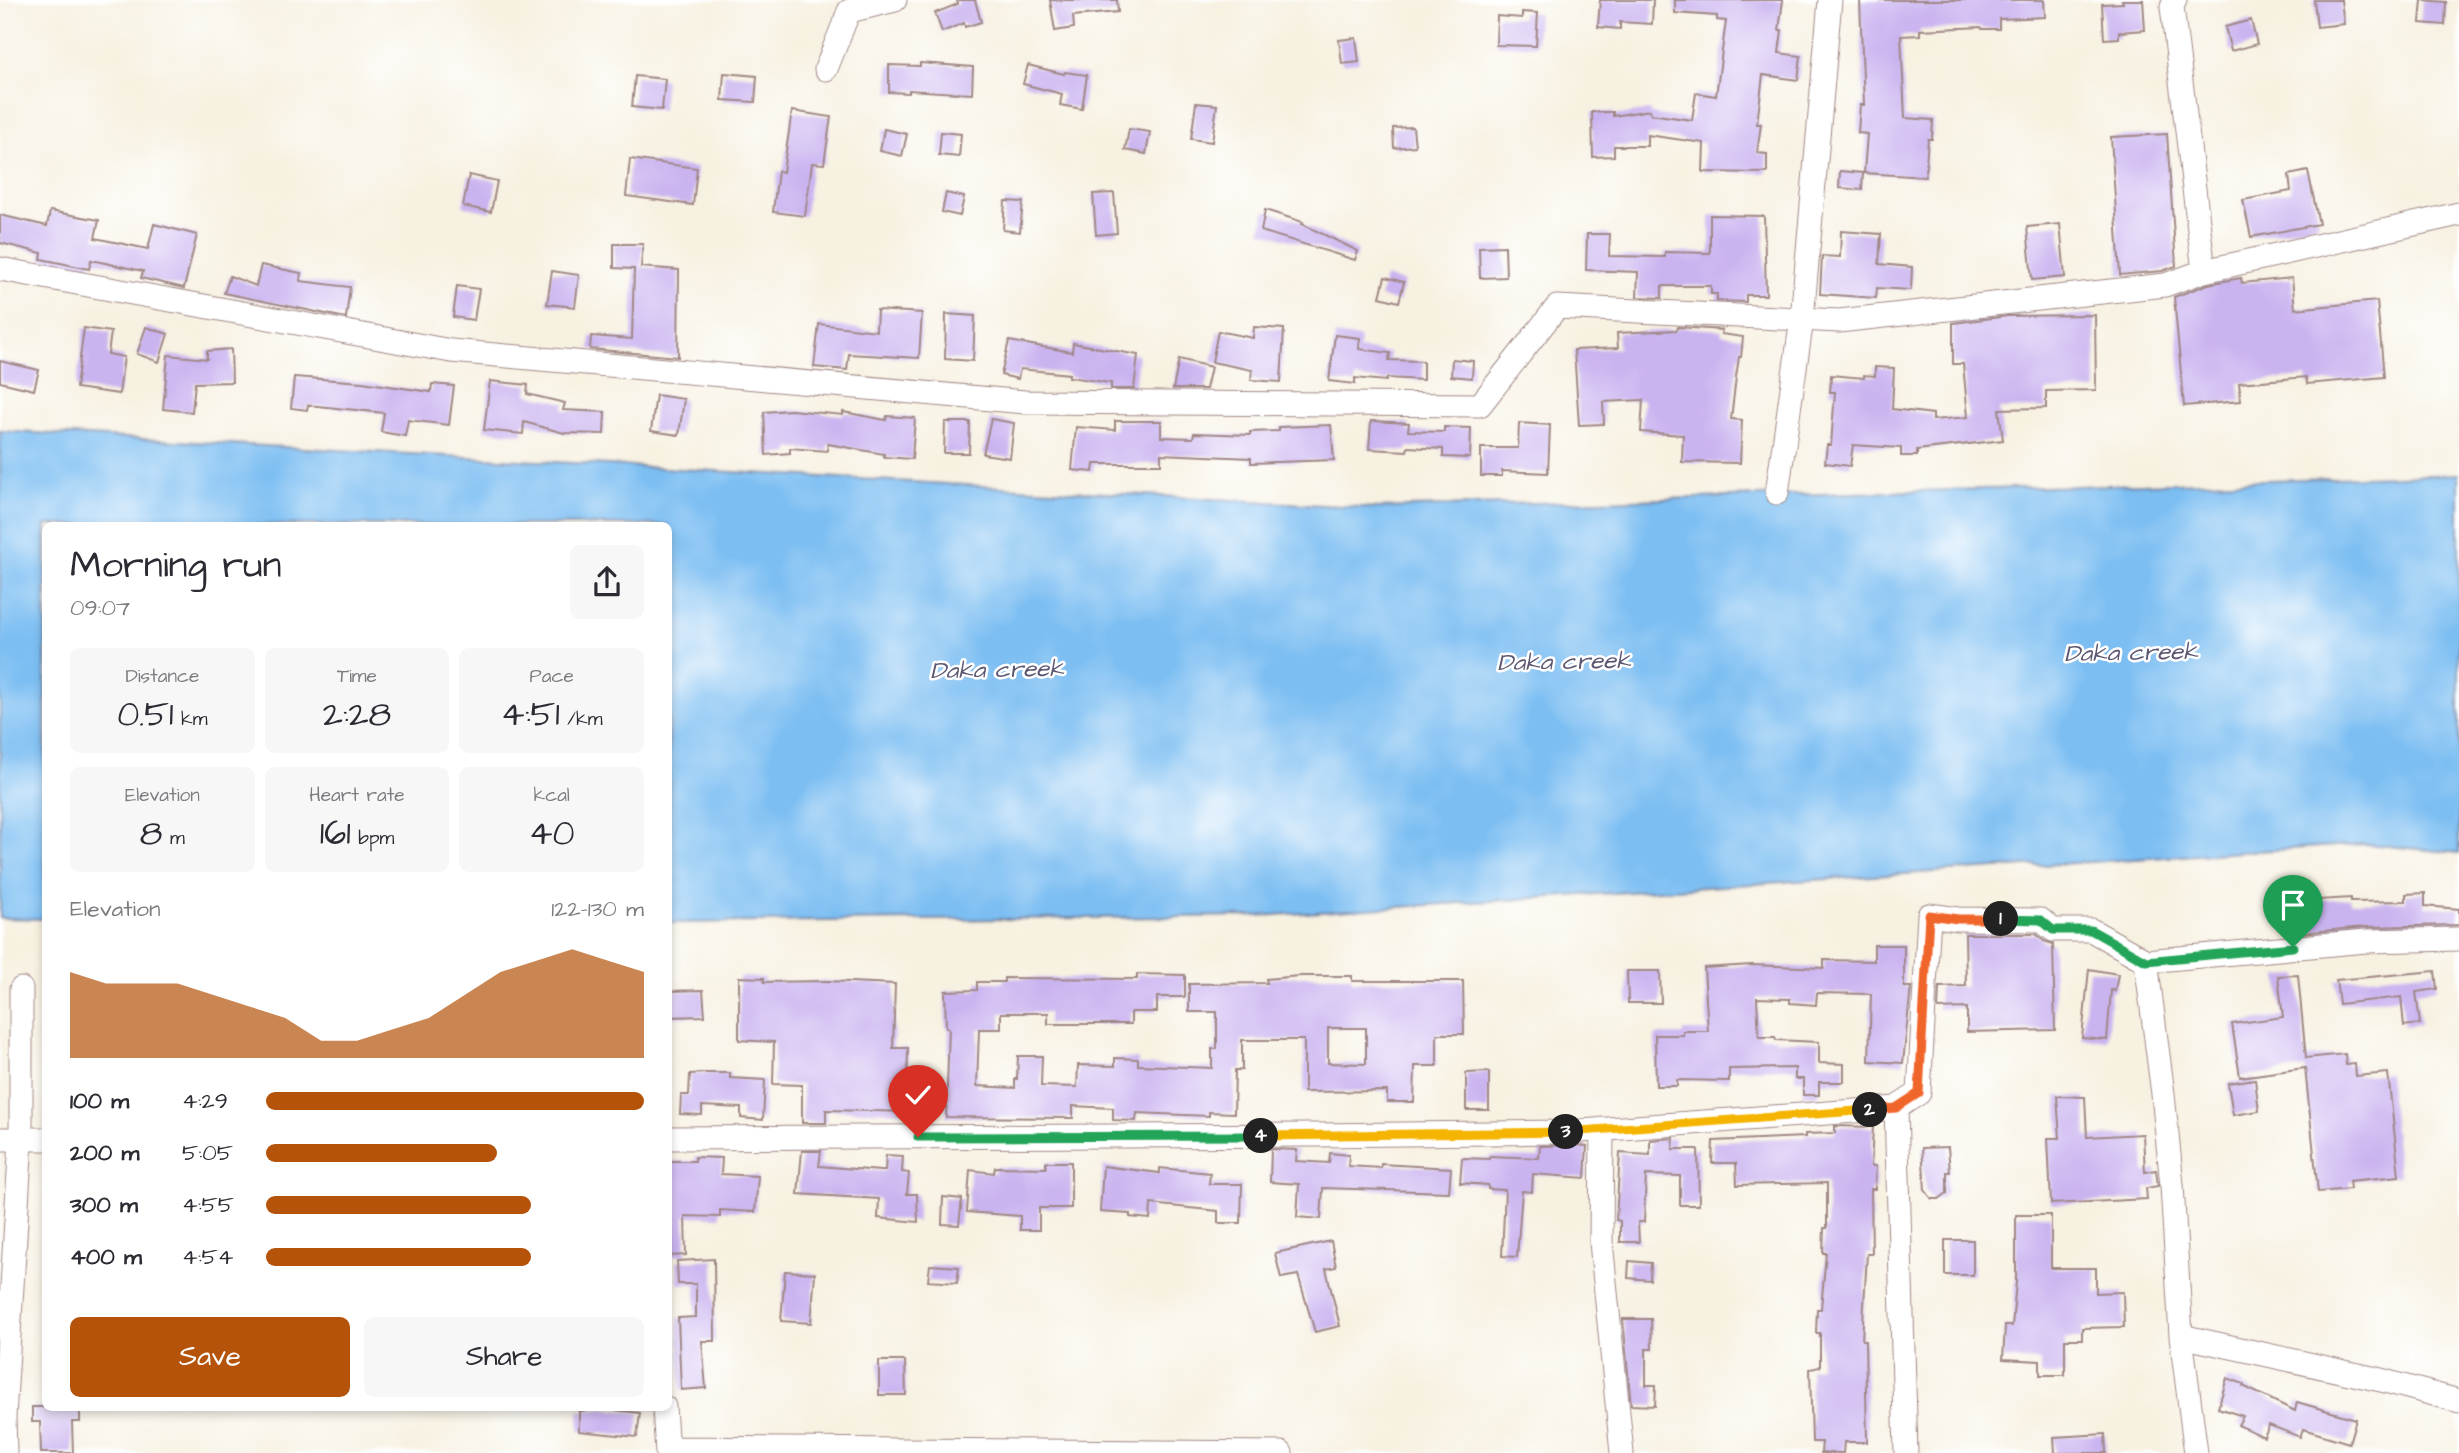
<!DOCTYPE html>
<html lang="en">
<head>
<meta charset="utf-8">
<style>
	:root { --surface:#fff; --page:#f7f7f7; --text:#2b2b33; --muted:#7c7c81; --accent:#b45309 }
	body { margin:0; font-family:"Architects Daughter",sans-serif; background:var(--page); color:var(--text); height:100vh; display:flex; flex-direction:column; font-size:26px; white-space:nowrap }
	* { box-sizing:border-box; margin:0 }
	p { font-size:23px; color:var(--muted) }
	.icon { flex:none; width:38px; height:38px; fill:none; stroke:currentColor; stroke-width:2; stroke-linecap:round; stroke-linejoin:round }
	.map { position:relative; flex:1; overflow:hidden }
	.sheet { position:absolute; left:42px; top:522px; width:630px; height:889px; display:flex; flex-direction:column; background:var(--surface); border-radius:10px; box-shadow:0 4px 10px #0003 }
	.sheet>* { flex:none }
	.pin { position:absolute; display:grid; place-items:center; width:60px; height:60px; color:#fff; margin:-72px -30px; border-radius:50% 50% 50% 0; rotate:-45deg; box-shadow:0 0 7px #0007 }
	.pin .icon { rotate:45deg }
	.km { position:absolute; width:35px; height:35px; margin:-18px; border-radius:50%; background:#222; color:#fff; font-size:19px; line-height:35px; text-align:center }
	.round { display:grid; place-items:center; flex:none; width:74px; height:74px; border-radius:10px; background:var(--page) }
	.overview { display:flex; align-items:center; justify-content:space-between; height:119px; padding:0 28px }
	h1 { font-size:38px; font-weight:600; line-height:52px }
	.figures { display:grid; grid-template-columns:repeat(3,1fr); gap:10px; height:119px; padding:7px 28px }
	.figures div { display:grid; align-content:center; border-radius:10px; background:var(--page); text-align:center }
	.figures b { font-size:35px; font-weight:600 }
	.figures small { font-size:19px; font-weight:400 }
	.figures p { font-size:19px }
	.chart { height:196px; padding:14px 28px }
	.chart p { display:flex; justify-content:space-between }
	.chart svg { width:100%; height:126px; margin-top:7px; fill:var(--accent); opacity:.7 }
	.action { display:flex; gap:14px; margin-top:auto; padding:14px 28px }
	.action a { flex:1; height:80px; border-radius:10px; background:var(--accent); color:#fff; font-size:28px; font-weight:600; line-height:80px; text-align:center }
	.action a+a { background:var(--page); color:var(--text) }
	ul { padding:0 28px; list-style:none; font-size:23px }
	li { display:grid; grid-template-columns:112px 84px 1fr; align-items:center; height:52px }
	li i { height:18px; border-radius:9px; background:var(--accent) }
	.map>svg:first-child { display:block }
	.water { fill:#7cbef2; stroke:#636e8e; stroke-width:2 }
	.building { fill:#cab4f0; fill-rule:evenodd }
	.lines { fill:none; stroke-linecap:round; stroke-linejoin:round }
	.minor-casing { stroke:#a08886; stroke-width:25 }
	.minor { stroke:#fff; stroke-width:23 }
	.split-1-casing { stroke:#fff; stroke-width:14 }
	.split-2-casing { stroke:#fff; stroke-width:14 }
	.split-3-casing { stroke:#fff; stroke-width:14 }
	.split-4-casing { stroke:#fff; stroke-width:14 }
	.split-5-casing { stroke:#fff; stroke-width:14 }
	.split-1 { stroke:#22a559; stroke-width:9 }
	.split-2 { stroke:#f0652b; stroke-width:9 }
	.split-3 { stroke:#f5b400; stroke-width:9 }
	.split-4 { stroke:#f5b400; stroke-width:9 }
	.split-5 { stroke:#22a559; stroke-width:9 }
	.labels { text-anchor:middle; stroke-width:5; stroke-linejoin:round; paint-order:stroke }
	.water-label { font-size:24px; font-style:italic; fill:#5c5771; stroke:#fff }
</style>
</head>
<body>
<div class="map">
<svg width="2459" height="1453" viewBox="0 0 2459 1453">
	<rect width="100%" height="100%" fill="#fff"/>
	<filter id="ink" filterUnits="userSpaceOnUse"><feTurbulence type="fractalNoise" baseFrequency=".0143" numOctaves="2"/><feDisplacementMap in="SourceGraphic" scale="14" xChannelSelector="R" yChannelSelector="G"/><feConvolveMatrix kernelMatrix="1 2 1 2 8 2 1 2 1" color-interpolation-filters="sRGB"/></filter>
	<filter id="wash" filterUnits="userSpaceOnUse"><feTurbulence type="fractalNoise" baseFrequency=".00686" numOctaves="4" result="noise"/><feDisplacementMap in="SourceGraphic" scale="28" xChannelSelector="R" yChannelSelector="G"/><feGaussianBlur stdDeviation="1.57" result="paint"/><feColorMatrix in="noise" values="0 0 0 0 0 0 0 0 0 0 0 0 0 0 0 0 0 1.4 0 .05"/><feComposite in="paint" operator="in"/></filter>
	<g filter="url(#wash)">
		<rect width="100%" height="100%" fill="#f7f1e1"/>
		<path class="water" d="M0,431l1377,77 1082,-34v379l-93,-9 -1107,72 -590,7 -1,-398h-622l-1,394 -45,-1z"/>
		<g id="blocks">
			<path class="building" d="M957,0h18l6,22 -16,5 -1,-4 -22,9 -7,-19 23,-9z
				M1050,0h67l1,12 -45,4 1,12 -19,3z
				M1600,0h53l-1,24 -32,-2v7l-22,-2z
				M1675,0h108l-4,30h3l-3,23 22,3 -3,24 -35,-5 -6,49h4l-4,29 10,1v19l-64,-1 1,-29 -57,-8v11h-33v10l-21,1 -1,-45h21v4l37,-6 1,4 41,6 4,-27 20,3 10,-75 -9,-1v-4l-42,-3z
				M1860,0h184l1,17 -46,2v10h-17l-1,-2 -61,3v5l-19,1 4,82 28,2 -1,19h-4l-3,38 -61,-4 3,-39 -9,-1 2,-28h4z
				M2122,0h21l2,30 -26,2v6l-15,1 -2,-35 21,-1z
				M2314,0h27l3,24 -27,3z
				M2422,0l24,2 -1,23 -25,-2z
				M1522,12l16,1 -2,33 -40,-1 1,-29 25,2z
				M2251,20l6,24 -26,7 -6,-24z
				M1356,38l3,24 -17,2 -3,-24z
				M920,63l53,4 -1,27 -63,-4v3l-20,-1v-27l31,1z
				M1028,65l36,9 1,-2 22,3 -5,34 -22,-4 2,-11 -39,-10z
				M724,73l33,3 -2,26 -33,-2z
				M635,76l30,3 -3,31 -30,-3z
				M1196,103l21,2 -5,37 -21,-3z
				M792,111l39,6 -7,47 -12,-1 -7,53 -32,-4 5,-41 5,1z
				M1413,127l2,19 -21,2 -1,-20z
				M884,129l23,5 -5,22 -22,-5z
				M1129,129l21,3 -4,22 -21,-4z
				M941,132l20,2 -2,23 -20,-2z
				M2167,134l9,132 -14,5 -42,4 -9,-138z
				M630,159l67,9 -4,37 -67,-9z
				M1840,171l23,2 -1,17 -23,-2z
				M2308,171l11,53 -68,13 -8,-37 48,-9 -2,-16z
				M469,175l28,6 -6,31 -28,-6z
				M946,193l18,4 -4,19 -18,-4z
				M1114,193l3,40 -21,2 -3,-41z
				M1005,201l18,1 -3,30 -17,-2z
				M1265,210l38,12 -1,2 56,27 -3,9 -94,-29z
				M50,211l49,9 -4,18 53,11 6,-25 43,11 -13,53 -43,-10 2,-7 -52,-11 -2,9 -48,-10 1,-6 -42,-10v-28l47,11z
				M1710,215l54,1 2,79h-20v7l-29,-1v-7h-6v-8h-49v12l-25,-1 1,-25 -52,-2 1,-36h23l-1,22 56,1v-5l45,1z
				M2060,224l5,53 -33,3 -5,-53z
				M1841,231l40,3 -2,30 33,3 -1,23 -34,-2 -1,10 -56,-4 2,-38 18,1z
				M614,244h29l-2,23 38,3 -1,87 -88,-8 1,-13 41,3 2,-70 -20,-1z
				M1505,246l1,31 -26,1 -1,-31z
				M261,265l40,8 -1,8 50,6 -4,31 -122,-25 6,-17 26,10z
				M552,271l27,4 -4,32 -28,-3z
				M1385,277l19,5 -5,20 -19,-5z
				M2241,278l1,5 50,-5 3,31 82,-8 7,76 -77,7 -1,-7 -67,6 2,18 -57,5 -10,-109 34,-13z
				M457,286l22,3 -5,31 -21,-3z
				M877,310l45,3 -3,45 -70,-4 -2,16 -33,-3 5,-43 57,7z
				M946,314l29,2 -2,45 -28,-2z
				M2095,315l1,75 -50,1v17l-47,1 4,31 -86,10v6h-16v-8l-48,-3 -3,21 -25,-3 2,-18h4l4,-53h-5l1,-17 33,3v-3l11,1v-9l19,1 -2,41 41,5v6l35,-3 -5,-53h-10v-41l55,-7z
				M146,327l22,7 -9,28 -22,-8z
				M1254,327l30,2 -3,53 -30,-2 1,-10 -40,-8 6,-31 35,7z
				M1678,327l44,3 -1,4 22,3 -2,20h-2l-3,20 -5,42 11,1 -2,43 -58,-1 1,-27 -42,-3 2,-32 -40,2 1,22 -25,1 -5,-75 44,-2 -1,-15 60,-3z
				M84,328l27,4 -3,22 16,3 -5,37 -43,-6z
				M1335,335l25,3 -1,11 31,4 -1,7 34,1v19l-36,-2 -1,3 -31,-3v6l-26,-3z
				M1009,341l63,11 1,-9 65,12 -4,34h-23v-6l-42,-6v-3l-49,-5 -2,10 -17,-4z
				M231,349l1,33 -37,1 -3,29 -29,-3 5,-54 39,4v-8z
				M1179,359l32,8 -5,22h-33z
				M1452,359l21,2 -1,17 -21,-2z
				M0,361l39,9 -5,20 -34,-8z
				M294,377l68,5 69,10 1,-8 22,2 -5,39 -41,-5 -3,16 -24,-4 3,-19 -76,-8 -1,5 -16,-2z
				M490,381l38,4 -1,9 38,9 -2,7 42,2 -1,22 -40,-1 -40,-11 -1,12 -39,-4z
				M656,395l28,4 -5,36 -28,-4z
				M791,410l52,5v-3l43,8 1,-4 28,2 -3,41 -28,-2v-3l-56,-10 -1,7 -37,-3v5l-24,2 -2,-43z
				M991,419l23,4 -4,35 -27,-4z
				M1115,421h46v16l32,1 1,-5 56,2v-3l29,-1v-4l52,-2 3,35 -83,3v-5l-90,-4v10h-67l-1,8 -21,-2 4,-43 39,3z
				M1371,421l38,2 -1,8 36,1v-5l27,1 -1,30 -27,-1v-8l-35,-2 -1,4 -38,-2z
				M945,422h25l-1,31h-25z
				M1519,423l31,2 -2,48 -46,-2v5h-21v-28h37z
				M2301,893v8l50,-3v4l55,-1v-7l19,-1v13l34,3v16l-94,2 -75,7 -4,-40z
				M1965,934h71l8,7 9,3 2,86 -88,2v-24l-29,1 1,-22 27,-1z
				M1874,945h30v42h7l-8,76 -34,-2 2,-67 -54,-1 -1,12 -26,-2v-4l-33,-1 2,39h16l1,3 43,2v21l25,1v18h-25v13h-16v-16h-8v-11l-66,1v12l-52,-1v6h-21l-1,-51h28v-4h25l-4,-63 48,-3 72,3v-8l50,1z
				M2089,969l29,5 -3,17 -4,-1 -4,50 -25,-2z
				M1627,971h33l1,32h-33z
				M2435,971l2,18 -21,3 4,32 -16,2 -3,-29 -62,7 -3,-24z
				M1137,974l48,1v22h-28v15h-26v12h-83v-11h-47v16h-22l-2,57 38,2v-9h2l1,-23h24l-1,30 36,1 1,-22 37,1v-8l23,1v6l74,3v-19h5v-37h-28v-28l78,-1 -1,-4 34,-3h52v5h111l1,53h-27v32h-22l-1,36h-27v-11l-83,1v-52h-62v30h-7l-1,43 -25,-1v4l-72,-3 -1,8 -23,-1v-12l-40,-2v12l-127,-1 3,-89h-3l-1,-37 32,-1v-8h27v-4l133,1zM1328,1028h38v36l-38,-1z
				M2298,975l8,83 39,-4 1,11 9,-1 1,12 32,-3 11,103 -50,5 1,8 -32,3 -13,-124 -65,9 -8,-53 51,-7 -5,-41z
				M739,977l25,1v4l63,-1 68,3 -2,64h15l-1,45h8v19l-89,-2v13h-24v-38l-29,-1 1,-42 -35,-2z
				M703,990l2,26 -37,1v-26z
				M1489,1072v38h-23v-37z
				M706,1073h24v5l35,2 -2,40 -22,-2v-10l-39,-2v9l-22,-1 1,-19h8l1,-21z
				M2255,1079l4,32 -26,4 -5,-32z
				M2057,1096l28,1 2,40 56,-3 2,38 11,-2 2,16 -12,2 1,11 -96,5 -3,-66h12z
				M1835,1126l38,1 -2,39h5l-1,23h-4l1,65h-5l-5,86h3l2,102h-23l-1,11h-22l1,-11h-10l-2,-73 10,-2v-34h-4l1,-24h4l5,-56h-3l1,-25h3v-45l-90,2 -1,-22h-24l1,-22 92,-4v-3l30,-1z
				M1674,1138l-1,11h25l1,56h-19v-29l-34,-1 -2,47h-6l1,20h-19v-21l-4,-1 4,-67 30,2v-15z
				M1576,1145l11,1 -2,32 -52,-4 -1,18 -10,-1 -5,66 -15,-1 3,-66 -17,-1v-4l-28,-2 2,-25 27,1 1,-3 49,2 1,-12z
				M1948,1147l2,25h-3v21l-8,6h-7l-7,-9 -3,-42z
				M1271,1149l26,1 -1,11 33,2 1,-10 19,2 -1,11 33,2v-4l70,4 -2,24 -126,-4 -2,31 -24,-2 2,-33 -29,-2z
				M802,1151h19l-2,15 62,5h4l1,-16 17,1 -1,16 7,1 -2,21h10l1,28 -40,-4 1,-19 -81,-5z
				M695,1157l27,1 -1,16 37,2 -3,36 -35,-2v7l-35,-1 1,39 -18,1v-95h27z
				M1046,1162h25v46h-32v22h-19v-14l-53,-4 3,-42 24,3 1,-6 51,1z
				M1103,1166l57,7v-5l50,5 -1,11h33l-1,39h-23v-12l-67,-7 -1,15 -20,-2v-3l-30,-2z
				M943,1197l19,2 -3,26 -17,-1z
				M2016,1215h35v53h45v25l27,-1 1,35 -42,1v11h-17v36h-25v-14l-37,-2 2,-33h7l4,-44z
				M1945,1240h28v35h-28z
				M1331,1241l5,26 -10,2 14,57 -25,6 -17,-57 -17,3 -6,-25z
				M714,1259l1,82h-13l4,47 -25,2 -3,-72 18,-1v-33h-18l-1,-23z
				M1629,1261l22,2 -1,17 -22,-2z
				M930,1265l29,2 -2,16 -29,-2z
				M785,1271l30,2 -4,50 -30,-2z
				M1623,1319h28l1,30h-6v36h10l-1,21 -24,-1z
				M879,1361h26l1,34h-27z
				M2227,1378l17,6 -1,2 52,25 2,-9 59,17 -7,24 -46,-14 -3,8 -31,-12 -5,12 -26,-12 5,-9 -25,-8z
				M32,1407h48v15h-8l1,31h-32l-1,-31h-8z
				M605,1409l35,4 -3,24 -58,-6v-20z
				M2105,1434l1,19h-51l-1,-16z"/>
		</g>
	</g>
	<g filter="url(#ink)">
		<use href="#blocks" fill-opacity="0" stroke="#a08886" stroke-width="2"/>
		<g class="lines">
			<g class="minor-casing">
				<path id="minor" d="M2175,0l-3,7 32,264
					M826,69l23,-58 46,-11
					M0,269l451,82 574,51 455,3 77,-98 282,14 326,-36 39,-14 255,-57
					M1777,493l25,-174 28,-319
					M2146,961l220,-20 93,-2
					M1896,1108l10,345
					M1602,1129l-1,113 21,211
					M668,1138l649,-3 250,-3 329,-24 23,-15 10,-178 29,4 83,1 12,10h38l55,31 17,133 9,91 9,151 15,117
					M0,1139h46
					M2181,1336l200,44 78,21
					M664,1407l3,46
					M667,1448l614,5
					M5,1453l-1,-36 17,-278v-150"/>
			</g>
			<use href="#minor" class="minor"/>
		</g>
	</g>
	<g class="lines" filter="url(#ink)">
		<g class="split-1-casing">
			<path id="split-1" d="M2001,919l40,1 12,10h38l55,31 147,-14"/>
		</g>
		<g class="split-2-casing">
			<path id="split-2" d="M1870,1110l26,-2 23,-15 10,-178 29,4h43"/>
		</g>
		<g class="split-3-casing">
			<path id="split-3" d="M1566,1132l304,-22"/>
		</g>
		<g class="split-4-casing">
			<path id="split-4" d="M1261,1136l305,-4"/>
		</g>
		<g class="split-5-casing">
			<path id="split-5" d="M918,1137l343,-1"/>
		</g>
		<use href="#split-1" class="split-1"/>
		<use href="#split-2" class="split-2"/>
		<use href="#split-3" class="split-3"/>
		<use href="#split-4" class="split-4"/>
		<use href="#split-5" class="split-5"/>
	</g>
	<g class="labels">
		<g class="water-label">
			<text transform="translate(2131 652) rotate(-1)" y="8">Daka creek</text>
			<text transform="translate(1564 661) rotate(-1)" y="8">Daka creek</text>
			<text transform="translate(997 669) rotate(-1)" y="8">Daka creek</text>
		</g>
	</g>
</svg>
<div class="pin" style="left:2293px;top:947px;background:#1e9e55"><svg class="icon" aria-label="arrive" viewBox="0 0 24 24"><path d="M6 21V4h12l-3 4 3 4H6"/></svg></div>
<div class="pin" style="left:918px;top:1137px;background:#d93025"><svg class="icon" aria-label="check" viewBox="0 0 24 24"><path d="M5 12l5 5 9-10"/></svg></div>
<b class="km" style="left:2001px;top:919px">1</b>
<b class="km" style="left:1870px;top:1110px">2</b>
<b class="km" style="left:1566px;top:1132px">3</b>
<b class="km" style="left:1261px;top:1136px">4</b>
<section class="sheet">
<div class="overview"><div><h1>Morning run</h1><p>09:07</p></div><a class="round"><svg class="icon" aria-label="share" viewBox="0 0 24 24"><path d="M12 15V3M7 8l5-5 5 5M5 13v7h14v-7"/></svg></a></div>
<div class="figures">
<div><p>Distance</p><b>0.51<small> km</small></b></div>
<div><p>Time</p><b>2:28</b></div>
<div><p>Pace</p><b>4:51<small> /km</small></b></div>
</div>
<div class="figures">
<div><p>Elevation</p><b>8<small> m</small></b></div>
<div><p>Heart rate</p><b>161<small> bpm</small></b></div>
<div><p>kcal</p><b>40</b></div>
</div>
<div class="chart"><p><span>Elevation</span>122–130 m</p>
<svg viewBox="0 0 160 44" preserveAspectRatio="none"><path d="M0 44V14L10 18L20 18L30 18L40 22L50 26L60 30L70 38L80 38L90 34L100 30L110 22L120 14L130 10L140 6L150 10L160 14V44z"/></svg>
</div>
<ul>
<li><b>100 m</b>4:29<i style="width:100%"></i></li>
<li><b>200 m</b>5:05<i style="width:61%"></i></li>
<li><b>300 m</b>4:55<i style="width:70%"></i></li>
<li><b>400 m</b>4:54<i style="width:70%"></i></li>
</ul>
<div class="action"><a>Save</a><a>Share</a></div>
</section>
</div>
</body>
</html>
